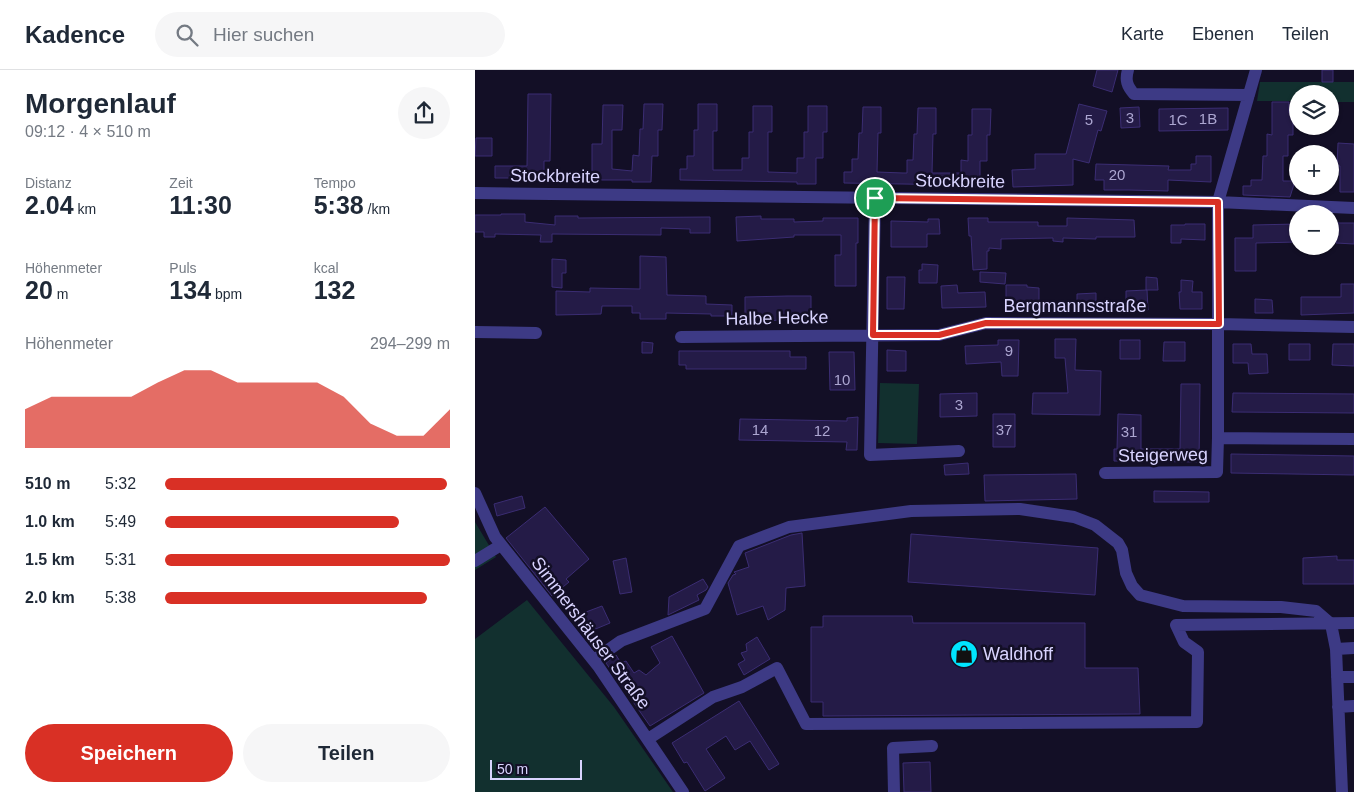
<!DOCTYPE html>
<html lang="de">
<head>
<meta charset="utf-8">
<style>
	:root { --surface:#fff; --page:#f6f6f7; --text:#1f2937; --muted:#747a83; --line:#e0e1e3; --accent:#d93025 }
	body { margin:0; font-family:Arial,sans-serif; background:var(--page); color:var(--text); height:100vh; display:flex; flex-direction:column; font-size:19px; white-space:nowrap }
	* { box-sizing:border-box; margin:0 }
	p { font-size:16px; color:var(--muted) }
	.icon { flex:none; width:28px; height:28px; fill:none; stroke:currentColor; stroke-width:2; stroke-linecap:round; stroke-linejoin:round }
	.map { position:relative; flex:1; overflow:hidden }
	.drawer { display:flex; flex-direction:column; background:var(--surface); width:475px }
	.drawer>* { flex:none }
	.fabs { position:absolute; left:814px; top:15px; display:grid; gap:10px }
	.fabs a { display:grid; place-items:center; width:50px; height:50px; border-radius:50%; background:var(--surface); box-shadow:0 1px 4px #0004; font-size:25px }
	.scale { position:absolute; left:15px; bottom:12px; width:92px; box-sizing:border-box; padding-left:5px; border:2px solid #d9d4ff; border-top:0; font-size:14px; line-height:18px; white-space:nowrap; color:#d9d4ff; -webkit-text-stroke:4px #130f26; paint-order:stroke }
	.pin { position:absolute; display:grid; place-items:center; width:42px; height:42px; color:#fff; margin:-21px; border:2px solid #fff; border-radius:50%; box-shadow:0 1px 5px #0007 }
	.round { display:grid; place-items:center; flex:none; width:52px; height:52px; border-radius:26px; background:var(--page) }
	.overview { display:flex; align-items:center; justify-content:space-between; height:85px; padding:0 25px }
	h1 { font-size:28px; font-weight:800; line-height:38px }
	.stats { display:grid; grid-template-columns:repeat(3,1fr); gap:8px; height:85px; padding:5px 25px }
	.stats div { display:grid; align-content:center }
	.stats b { font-size:25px; font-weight:800 }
	.stats small { font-size:14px; font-weight:400 }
	.stats p { font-size:14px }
	.chart { height:140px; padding:10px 25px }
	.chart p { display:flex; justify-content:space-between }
	.chart svg { width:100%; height:90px; margin-top:5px; fill:var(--accent); opacity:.7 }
	.action { display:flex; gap:10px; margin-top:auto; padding:10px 25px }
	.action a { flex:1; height:58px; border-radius:30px; background:var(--accent); color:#fff; font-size:20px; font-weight:800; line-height:58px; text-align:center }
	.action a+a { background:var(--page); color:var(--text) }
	ul { padding:0 25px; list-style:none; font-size:16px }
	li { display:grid; grid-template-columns:80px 60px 1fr; align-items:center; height:38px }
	li i { height:12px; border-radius:6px; background:var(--accent) }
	header { display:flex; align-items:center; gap:30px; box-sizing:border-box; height:70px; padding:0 25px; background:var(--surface); border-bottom:1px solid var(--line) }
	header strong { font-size:24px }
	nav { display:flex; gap:28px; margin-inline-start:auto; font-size:18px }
	.search { width:350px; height:45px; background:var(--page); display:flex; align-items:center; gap:12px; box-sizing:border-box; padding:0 18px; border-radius:28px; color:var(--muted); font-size:19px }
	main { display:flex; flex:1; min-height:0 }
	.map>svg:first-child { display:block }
	.green { fill:#12302f }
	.building { fill:#241b47; stroke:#3b2d73 }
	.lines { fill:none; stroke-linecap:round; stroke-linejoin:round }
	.minor { stroke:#3d3a85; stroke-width:12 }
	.route-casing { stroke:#fff; stroke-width:10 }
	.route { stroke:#d93025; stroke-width:6 }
	.labels { text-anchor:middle; stroke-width:5; stroke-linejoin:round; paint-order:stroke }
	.number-label { font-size:15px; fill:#aca6d1 }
	.street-label { font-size:18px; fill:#d9d4ff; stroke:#130f26 }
	.poi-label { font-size:18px; fill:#d9d4ff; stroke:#130f26; text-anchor:start }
</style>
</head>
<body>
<header>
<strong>Kadence</strong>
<div class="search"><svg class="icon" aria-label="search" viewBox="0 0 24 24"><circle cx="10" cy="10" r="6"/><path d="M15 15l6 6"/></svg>Hier suchen</div>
<nav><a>Karte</a><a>Ebenen</a><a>Teilen</a></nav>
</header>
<main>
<section class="drawer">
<div class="overview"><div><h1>Morgenlauf</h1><p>09:12 · 4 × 510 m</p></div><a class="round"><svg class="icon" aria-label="share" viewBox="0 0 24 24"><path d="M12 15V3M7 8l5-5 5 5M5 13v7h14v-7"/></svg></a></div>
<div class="stats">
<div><p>Distanz</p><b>2.04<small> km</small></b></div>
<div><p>Zeit</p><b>11:30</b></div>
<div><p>Tempo</p><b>5:38<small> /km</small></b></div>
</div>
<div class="stats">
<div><p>Höhenmeter</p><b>20<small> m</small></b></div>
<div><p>Puls</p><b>134<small> bpm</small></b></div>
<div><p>kcal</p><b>132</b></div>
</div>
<div class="chart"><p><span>Höhenmeter</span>294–299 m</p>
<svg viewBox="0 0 160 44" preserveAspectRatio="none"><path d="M0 44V25L10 19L20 19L30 19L40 19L50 12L60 6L70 6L80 12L90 12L100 12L110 12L120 19L130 32L140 38L150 38L160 25V44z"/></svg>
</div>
<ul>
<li><b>510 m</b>5:32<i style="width:99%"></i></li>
<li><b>1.0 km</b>5:49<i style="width:82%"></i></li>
<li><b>1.5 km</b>5:31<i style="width:100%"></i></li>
<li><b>2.0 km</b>5:38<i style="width:92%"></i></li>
</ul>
<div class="action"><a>Speichern</a><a>Teilen</a></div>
</section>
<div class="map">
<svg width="879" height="722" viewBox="0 0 879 722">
	<rect width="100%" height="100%" fill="#130f26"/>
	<path class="green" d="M785,12h94v20h-24v-8h-33v7h-40z
		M405,313l39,1 -2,60 -39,-1z
		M0,452l21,35 -21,13z
		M52,530l87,107 59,85h-198v-153z"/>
	<path class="building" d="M622,0h21l-6,22 -19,-6z
		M847,0h11v12h-11z
		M53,24h23l-1,67h-6v17h-49v-12h32z
		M797,32h17v11h4v22h-5v21h-5v25h12l-5,16 -47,-2v-9h8v-6h11l1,-24h4v-22l5,1z
		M169,34h19l-1,26h-4v26h-6l-1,26h-19v-2h-40v-36h10l1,-39h20l-1,25h-10v39l20,2 1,-16 6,1 1,-27h3z
		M223,34h19v27h-4v39h29v-12h7v-26h4v-26h19v26h-4v40l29,1v-15h7v-26h4v-26h19v26h-4v26h-7v26h-19v-2l-117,-2v-11h7v-13h7v-26h4z
		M604,34l28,7 -6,20 -3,-1 -9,33 -16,-4v26l-60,2 -1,-17 23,-1v-15h31z
		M388,37h18v26h-3l-1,39 26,1h4v-13h6l1,-26h3l1,-26h18v26h-3l-1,39h29v-13l7,1v-26h4v-26h19l-1,26h-3v26h-7v26l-19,-1v-1l-117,-2v-11h8v-13h6l1,-26h3z
		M664,37l1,20 -19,1 -1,-20z
		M753,38v22l-69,1v-22z
		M1,68h16v18h-17z
		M863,73l16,1v48h-14v-26h-3z
		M721,86h15v26l-43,-2v11l-39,-1h-25v-10h-9l1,-16 73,2 -1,4h23v-6h5z
		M26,144h24v8l30,3v-9h23v2l132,-1v16h-20v-4l-29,-1v7l-109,-1v8h-12l1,-7 -46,-1v3h-11v-5h-9v-17h26z
		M286,146v3h33v3l29,-1v-3h35v25h-2v43h-21v-31h6v-20h-47v2l-57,4 -1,-24z
		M493,148h20v4h50v4h29v-8l67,2 1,17h-39v2l-33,-1v4l-10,-1v-3l-52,1v10l-12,-1v3h-2v18l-14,1 -2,-34h-2z
		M453,149h11l1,15h-13v13h-36v-26l37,1z
		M861,153h18v21l-18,-1z
		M710,154h20v16l-24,-1v4h-10v-18h14z
		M822,154v18l-41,1v28h-21v-33h18v-13z
		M165,186l26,1 1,38 39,1v8l26,1v11h-21v-2l-45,-1v6h-26v-6h-8v-7h-30l-1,8 -45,1v-24l34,1v-4l50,1z
		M77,189l14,1v13h-4v15l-10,-1z
		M447,194l16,1 -1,18h-18v-13h3z
		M505,202l26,1 -1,11 -25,-2z
		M412,207h18l-1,32h-17z
		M671,207l11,1 1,12h-12z
		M706,210l12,1 -1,11h10v17h-22l-1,-17h2z
		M866,214h13v29l-53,2v-18h40z
		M482,215l1,8 27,-1 1,15 -44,1 -1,-22z
		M531,215h21v2l12,1v18h-33z
		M672,220l1,20h-22v-19z
		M621,223v16h-19v-15z
		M313,226h23v23l-53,2 1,-7h-14v-17z
		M780,229l17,1 1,13h-18z
		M580,269h21l-1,31 26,1 -1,44 -68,-1 1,-21h35l-3,-35h-10z
		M523,270h21l-1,36h-16l-1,-14 -35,2 -1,-18 33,-1z
		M645,270h20v19h-20z
		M167,272l11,1 -1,10h-10z
		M689,272h21v19h-22z
		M758,274h18l1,10h15l1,19 -19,1 -1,-11h-15z
		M814,274h21v16h-21z
		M858,274h21v22l-22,-1z
		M412,280l19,1v20h-19z
		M204,281h111v6h16v12h-120v-4h-7z
		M354,282h25l1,38h-25z
		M706,314h19l-1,78 -85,-1v-12h3l1,-35 23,1v34h39z
		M502,323v23l-37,1v-23z
		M758,323l121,1v19l-122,-1z
		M518,344h22v33h-22z
		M383,347l-1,33h-11l1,-8 -108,-2 1,-21 107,2v-3z
		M756,384l123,2v19l-123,-2z
		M493,393l1,11 -24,1 -1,-10z
		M601,404l1,25 -92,2 -1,-26z
		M679,421l55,1v10h-55z
		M47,426l3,12 -28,8 -3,-12z
		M70,437l44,52 -23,20 3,3 -17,14 -46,-58z
		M327,463l3,53 -19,2 -1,22 -17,10 -5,-14 -26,9 -9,-32 5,-8 3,-1 -2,-2 15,-5 -4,-14 46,-18z
		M436,464l187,14 -3,47 -187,-13z
		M862,486v4h17v24h-51v-26z
		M151,488l6,34 -12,2 -7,-33z
		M228,509l5,8 -2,3 -9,5 2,5 -31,15 1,-18z
		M127,536l8,17 -24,10 -8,-18z
		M348,546h89l1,7h172v45h53l2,46 -317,2v-14h-12v-75h12z
		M197,566l32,57 -54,33 -44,-63 10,-8 5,8 5,-2 8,12 5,-3 7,5 14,-12 -9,-16z
		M282,567l13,22 -26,16 -6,-11 7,-4 -4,-7 6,-2 -1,-7z
		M264,631l40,63 -10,6 -19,-29 -15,9 -9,-14 -20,13 19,29 -20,13 -18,-29 -3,1 -12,-20z
		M455,692l1,30h-27l-1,-29z"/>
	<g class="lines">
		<path class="minor" d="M653,0c-3,10 -1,16 6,24l115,1
			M0,123l743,9 136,6
			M400,128l-5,257 89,-4
			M0,262l61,1
			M206,267l258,-2 47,-12 233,1 135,3
			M743,368v-236l38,-132
			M630,403l112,-1 1,-34 136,1
			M0,423l20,44 103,129 85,126
			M0,491l26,-16
			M861,579l6,143
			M119,590l27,-19 84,-32 34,-63 50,-19 122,-16 109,-2 54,8 21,8 23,18 4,7 4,23 6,13 8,9 43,11 98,1 35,4 15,13 5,25 18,-1
			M862,607h17
			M863,637l16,-1
			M173,669l65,-42 29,-10 35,-19 29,56 391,-2 1,-70 -14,-10 -8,-17 178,-2
			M419,722l-1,-44 39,-2"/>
	</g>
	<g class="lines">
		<g class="route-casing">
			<path id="route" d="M400,128l343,4 1,122 -233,-1 -47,12h-66z"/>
		</g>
		<use href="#route" class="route"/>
	</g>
	<defs>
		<g id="shop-disc" transform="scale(1.4375)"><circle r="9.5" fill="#00e5ff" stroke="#130f26"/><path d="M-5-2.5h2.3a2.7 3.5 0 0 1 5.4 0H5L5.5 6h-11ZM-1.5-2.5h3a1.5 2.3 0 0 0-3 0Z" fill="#111"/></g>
	</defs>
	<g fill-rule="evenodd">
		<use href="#shop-disc" x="489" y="584"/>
	</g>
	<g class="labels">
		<g class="number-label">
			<text x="655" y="53">3</text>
			<text x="733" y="54">1B</text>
			<text x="614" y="55">5</text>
			<text x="703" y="55">1C</text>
			<text x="642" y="110">20</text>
			<text x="534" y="286">9</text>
			<text x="367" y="315">10</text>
			<text x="484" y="340">3</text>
			<text x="285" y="365">14</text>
			<text x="529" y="365">37</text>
			<text x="347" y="366">12</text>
			<text x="654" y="367">31</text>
		</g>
		<g class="street-label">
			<text transform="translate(80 106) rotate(1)" y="6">Stockbreite</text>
			<text transform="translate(485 111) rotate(1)" y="6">Stockbreite</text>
			<text x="600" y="242">Bergmannsstraße</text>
			<text transform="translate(302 248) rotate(-1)" y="6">Halbe Hecke</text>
			<text transform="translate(688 385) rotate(-1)" y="6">Steigerweg</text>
			<text transform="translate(116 563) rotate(53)" y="6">Simmershäuser Straße</text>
		</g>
		<g class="poi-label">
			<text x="508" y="590">Waldhoff</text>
		</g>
	</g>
</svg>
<div class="fabs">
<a><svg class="icon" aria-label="layers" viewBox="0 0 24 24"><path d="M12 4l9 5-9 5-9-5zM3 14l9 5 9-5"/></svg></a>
<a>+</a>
<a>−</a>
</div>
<div class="scale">50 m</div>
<div class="pin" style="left:400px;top:128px;background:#1e9e55"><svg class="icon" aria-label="arrive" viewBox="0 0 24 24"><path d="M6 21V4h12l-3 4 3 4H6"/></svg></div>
</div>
</main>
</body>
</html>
